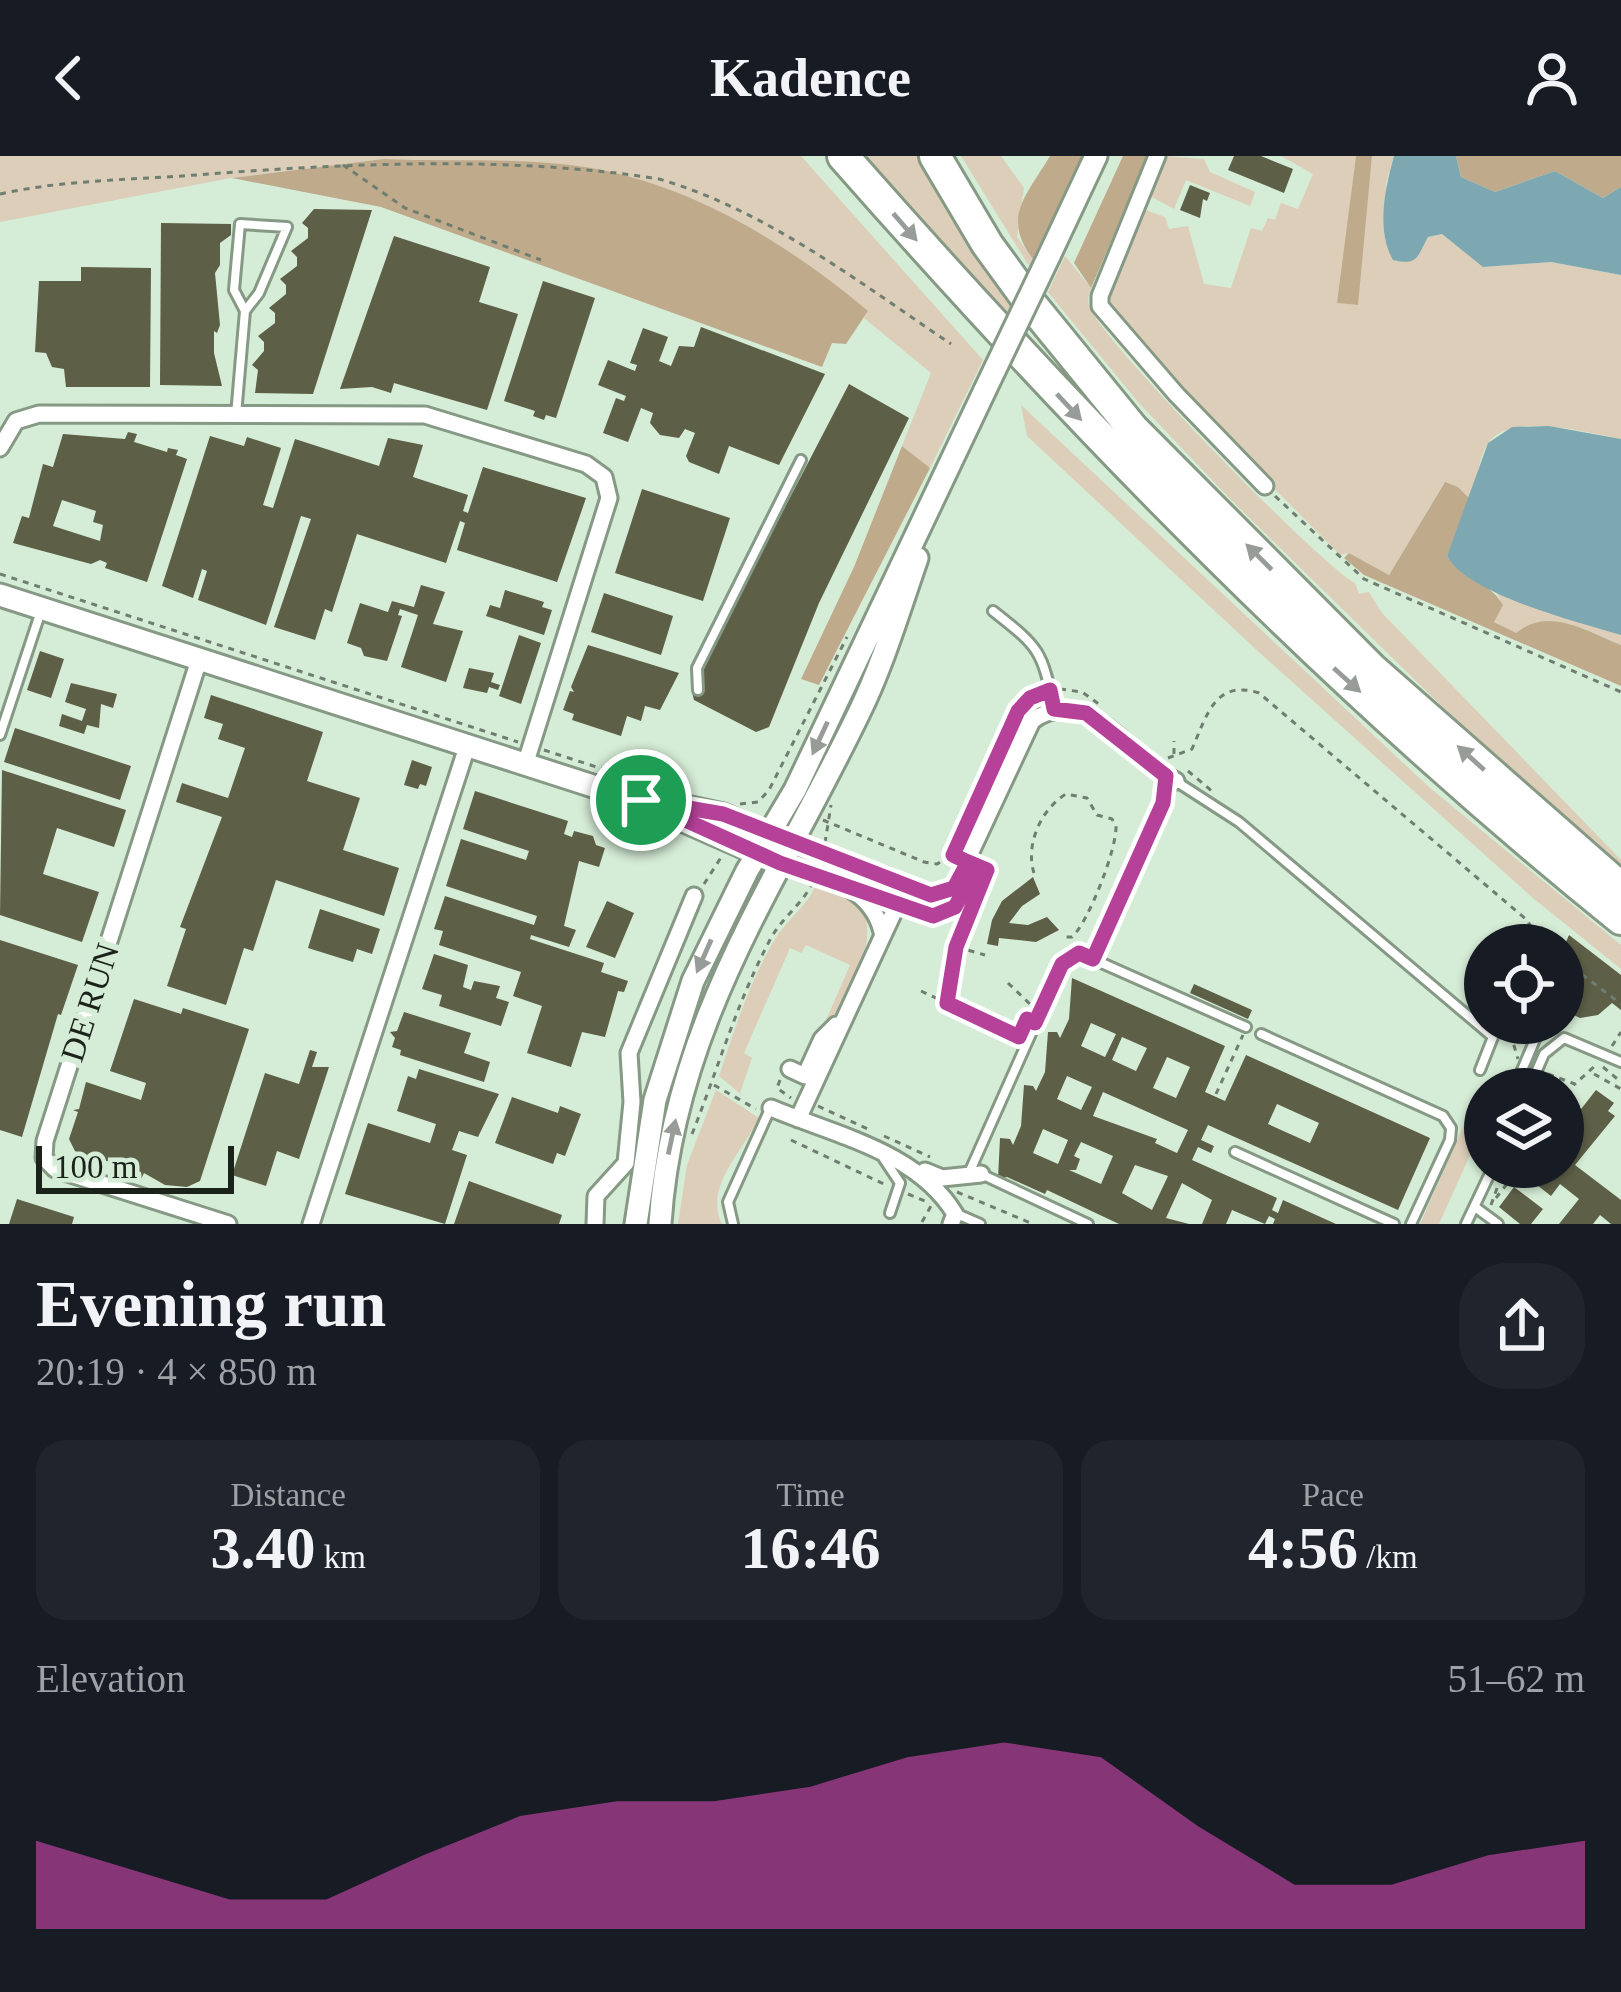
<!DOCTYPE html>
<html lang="en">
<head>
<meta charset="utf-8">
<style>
	:root { --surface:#171b24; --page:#20242c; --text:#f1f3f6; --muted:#9ea1a6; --accent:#b54199 }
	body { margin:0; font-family:Georgia,serif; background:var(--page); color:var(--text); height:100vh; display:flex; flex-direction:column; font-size:45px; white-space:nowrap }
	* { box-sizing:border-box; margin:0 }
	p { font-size:39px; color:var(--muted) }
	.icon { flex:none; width:66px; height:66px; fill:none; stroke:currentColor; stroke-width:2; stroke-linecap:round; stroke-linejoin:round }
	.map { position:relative; height:1068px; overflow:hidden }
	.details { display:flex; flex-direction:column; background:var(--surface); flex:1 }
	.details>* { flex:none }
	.tools { position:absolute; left:1464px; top:768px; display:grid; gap:24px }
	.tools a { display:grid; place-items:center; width:120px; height:120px; border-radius:50%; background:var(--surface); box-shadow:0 3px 9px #0004; font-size:60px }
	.scale { position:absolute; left:36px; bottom:30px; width:198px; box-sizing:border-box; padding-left:12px; border:6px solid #1a221a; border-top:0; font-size:33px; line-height:42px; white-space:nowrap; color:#1a221a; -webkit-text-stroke:9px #d5ecd6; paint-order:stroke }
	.pin { position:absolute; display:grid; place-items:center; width:102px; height:102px; color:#fff; margin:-51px; border:6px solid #fff; border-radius:50%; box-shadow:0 3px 12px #0007 }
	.round { display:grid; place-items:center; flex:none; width:126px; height:126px; border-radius:48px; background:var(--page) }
	.overview { display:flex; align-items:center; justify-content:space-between; height:204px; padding:0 36px }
	h1 { font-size:66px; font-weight:700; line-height:90px }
	.figures { display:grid; grid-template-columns:repeat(3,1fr); gap:18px; height:204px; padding:12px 36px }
	.figures div { display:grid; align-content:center; border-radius:30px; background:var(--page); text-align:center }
	.figures b { font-size:60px; font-weight:700 }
	.figures small { font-size:33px; font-weight:400 }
	.figures p { font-size:33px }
	.chart { height:336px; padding:24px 36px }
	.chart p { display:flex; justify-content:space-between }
	.chart svg { width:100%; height:216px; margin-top:12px; fill:var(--accent); opacity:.7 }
	header { display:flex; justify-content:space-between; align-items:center; height:156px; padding:0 36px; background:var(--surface); font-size:54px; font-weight:700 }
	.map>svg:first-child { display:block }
	.green { fill:#dcceb9 }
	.forest { fill:#bfab8c }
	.water { fill:#7da8b1 }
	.building { fill:#5d5f47; fill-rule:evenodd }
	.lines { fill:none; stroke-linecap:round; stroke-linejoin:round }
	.lane-casing { stroke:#859985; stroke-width:14 }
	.street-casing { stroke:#859985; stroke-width:21 }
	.secondary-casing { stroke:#859985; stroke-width:27 }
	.highway-casing { stroke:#859985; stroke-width:36 }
	.path { stroke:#6f7e70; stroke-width:3; stroke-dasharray:6 6; stroke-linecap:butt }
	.lane { stroke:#fff; stroke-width:8 }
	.street { stroke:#fff; stroke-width:15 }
	.secondary { stroke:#fff; stroke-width:21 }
	.highway { stroke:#fff; stroke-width:30 }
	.secondary-bridge-casing { stroke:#859985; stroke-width:27; stroke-linecap:butt }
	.secondary-bridge { stroke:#fff; stroke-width:21 }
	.oneway { fill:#989c98 }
	.route-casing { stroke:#fff; stroke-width:24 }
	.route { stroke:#b54199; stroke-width:15 }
	.labels { text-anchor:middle; stroke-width:12; stroke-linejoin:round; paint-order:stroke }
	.street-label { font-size:33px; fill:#1a221a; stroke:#d5ecd6 }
</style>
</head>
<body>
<header><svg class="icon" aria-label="back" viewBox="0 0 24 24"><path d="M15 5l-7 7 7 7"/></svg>Kadence<svg class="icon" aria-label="person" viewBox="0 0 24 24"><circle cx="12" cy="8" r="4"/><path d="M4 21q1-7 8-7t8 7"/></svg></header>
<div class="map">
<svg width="1621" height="1068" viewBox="0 0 1621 1068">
	<rect width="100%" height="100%" fill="#d5ecd6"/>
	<path class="green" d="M0,0h801l182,204 -53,108 -28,-22 29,-73 -67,-55 4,-7 -485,-152 -152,19 -231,44z
		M858,0h60l94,148 -7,19z
		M961,0h40l23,32 -7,49 16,22 -4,7z
		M1162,0l42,3 6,13 45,20 -5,14 -64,-26 -12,29 -28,-15z
		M1281,0h75l-18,147 19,2 15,-149h22l-8,27 -1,58 38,5 5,-9 14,-3 42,33 67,-5 70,13v164c-33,-6 -113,-29 -134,6 -10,16 -9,37 -17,54l-12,-12 -14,-4 -55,92 -40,-22 -9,2 -166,-168 -69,-87 41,-90 19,7 4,12 19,-3 16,58 27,4 20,-60 11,3 6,-13 7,2 6,-17 17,6 15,-35z
		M1065,100l26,32c-2,6 -4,12 -2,18 9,31 233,261 266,277l4,11 10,-2 13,21 239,247v12l-120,-108 -269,-263 -94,-99 -90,-110z
		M1021,249l409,383 191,157v24l-88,-71 -272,-244 -234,-218z
		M1495,434l126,45v10c-35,-14 -72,-39 -105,-11l-23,-13 10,-16z
		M816,729l47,21c15,43 -13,92 -42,126l29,-67 -44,-20 -5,8 -11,-5 -46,105 8,5 -12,35 14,12 -35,-29c16,-47 31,-97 58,-140 13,-19 30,-30 39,-51z
		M716,934l43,28c-15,32 -56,69 -37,106h-44l9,-59z
		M1464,968l16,9 -41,91h-19z"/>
	<path class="forest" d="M1050,0h32l-49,103c-32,-42 -6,-64 17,-103z
		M1123,0h25l-57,132 -17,-25z
		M1356,0h16l-14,149 -21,-2z
		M1456,0h165v31l-18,11 -48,-27 -60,21 -34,-15z
		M383,3c66,3 137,-2 202,8 106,17 202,76 283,144l-22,33 -14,-1 -10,24 -441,-160 -149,-29z
		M902,290l28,22 -111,217 -18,-6 53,-112z
		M1445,326l13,5 12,12 -23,57c14,23 43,25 56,49l-9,17 22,11c33,-27 70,-2 105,12v41l-257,-111 -20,-17 5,-5 40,22z"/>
	<path class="water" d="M1394,0h62l5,21 34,15 60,-21 48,27 18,-11v88l-70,-13 -68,5 -41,-33 -14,3c-11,20 -10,29 -35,23 -17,-30 -8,-72 1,-104z
		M1549,270l72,13v196c-42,-13 -153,-40 -174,-79l41,-113 24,-16z"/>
	<path class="building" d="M1234,0h27l32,13 -9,24 -56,-23z
		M1190,29l20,8 -3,8 -4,-2 -3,19 -20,-8z
		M314,53l58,1 -59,184 -58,-1 3,-23 -6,-5 12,-14v-9l-6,-6 17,-13v-10l-6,-5 17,-14v-9l-6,-6 17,-13v-9l-6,-6 17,-13v-10l-6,-5z
		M161,67l70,1v11l-11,8v22l-5,8 5,52 -3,8 -3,-2v22l8,33 -62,-1z
		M394,80l96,31 -11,35 39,12 -31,96 -93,-27 -3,10 -19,-6 -32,2z
		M81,111l70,1 -1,119h-84l-2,-18 -12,-2 -6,-14 -11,-1 4,-71h42z
		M543,125l52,17 -39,120 -10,-3 -2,5 -11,-4 2,-5 -31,-10z
		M701,171l124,47 -46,91 -50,-19 -10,28 -30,-12 -3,-6 9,-23 -10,-4 -6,9 -19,-3 -10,-12 3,-10 -12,-5 -13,34 -25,-9 13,-35 8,3 2,-5 -28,-11 10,-25 27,11 2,-6 -7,-2 13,-35 25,9 -9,24 12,5 8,-20 15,1z
		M849,228l60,34 -90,185 -50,124 -13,5 -62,-32 -3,-12z
		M128,276l9,2 -3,8 33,10 1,-4 10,2 -2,5 11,4 -40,123 -42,-14 2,-5 -7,-3 -9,4 -78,-21 9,-27 7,2 14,-54 10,3 10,-33 62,5zM62,344l34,11 -3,11 10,3 -3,16 -47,-15z
		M210,280l34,10 3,-9 34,11 -18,57 10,3 22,-69 84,27 9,-28 35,7 -10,32 55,18 -5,16 5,2 15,-46 103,31 -29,84 -100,-32 8,-27 -5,-2 -14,42 -89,-29 -25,78 -7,-3 -10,31 -41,-13 37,-108 -10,-3 -35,109 -68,-25 9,-29 -5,-2 -9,29 -31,-12z
		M642,333l88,29 -27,83 -88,-28z
		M421,429l24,7 -12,32 30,7 -17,51 -45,-15 17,-52 -18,-6 -2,6 4,1 -15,45 -23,-5 -3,-8 -14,-5 13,-40 28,9 4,-11 22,6z
		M505,434l39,12 -2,5 10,3 -8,25 -58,-19 4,-11 10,3z
		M604,437l69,23 -12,39 -70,-23z
		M519,479l22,8 -20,61 -22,-8z
		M588,489l91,28 -19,37 -15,-4 -4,15 -14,-5 -6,20 -49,-16 2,-6 -11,-4 7,-19 4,1 -3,-5z
		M40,495l24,8 -13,39 -24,-8z
		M469,512l25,5 -3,9 9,3 -2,5 -9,-3 -2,6 -24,-5z
		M71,527l46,11 -4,14 -12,-4 -2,24 -12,-3 -3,9 -25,-8 3,-12 20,7 4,-12 -21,-7z
		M211,539l112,37 -16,49 53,17 -17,52 56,18 -15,48 -108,-36 -23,71 -9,-3 -18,57 -59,-19 19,-57 -6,-2 42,-110 -46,-15 6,-19 46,15 17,-50 -27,-9 5,-15 -19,-6z
		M15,572l116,38 -11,34 -116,-38z
		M412,604l20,7 -6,19 -6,-2 -2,5 -14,-4z
		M2,614l124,40 -12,37 -57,-19 -14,46 56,18 -17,50 -82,-27z
		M475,635l93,30 -4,13 8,3 2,-6 19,5 3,9 9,3 -6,19 -20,-6 -15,65 12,4 -7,17 -38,-12 -1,4 74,24 -3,9 27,9 -4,11 -6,-1 -13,46 -23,-5 -11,35 -44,-14 15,-47 -29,-10 8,-24 -82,-27 4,-14 -9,-2 11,-33 89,29 3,-9 -91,-30 15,-47 65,21 3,-9 -66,-22z
		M1033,721l7,17 -18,12 -13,17 19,2 19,-8 12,13 -23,12 -37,-4 -1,8 -11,-2 5,-24 10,-19z
		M607,745l27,12 -19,45 -29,-11z
		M320,753l60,20 -8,25 -15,-5 -4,13 -45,-14z
		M1569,779l52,40v35l-9,-7 -14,12 -18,3 -17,-8v-61z
		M0,784l78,25 -17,50 -3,-1 -36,123 -22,-7z
		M434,798l34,11 -5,22 8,3 3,-9 26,5 -4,12 13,4 -8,24 -62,-20 3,-11 -20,-6z
		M1072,822l153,68 -20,46 20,9 21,-46 184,83 -32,72 -190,-85 -7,15 13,6 -3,7 -13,-6 -6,13 85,38 -5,12 6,3 5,-13 53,24h-63l2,-5 -6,-3 -4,8 -33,-14 -6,14h-24l10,-24 -30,-17 -16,35 23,6h-70l-72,-34 -2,4 -38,-17 -9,2 2,-41 10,1 3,6 8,-19 3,-41 9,1 3,5 9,-19 3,-40h9l3,6 9,-19zM1091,867l25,11 -11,23 -24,-11zM1122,881l25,11 -11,23 -24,-11zM1167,901l23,10 -14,31 -23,-10zM1067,920l25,11 -11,23 -24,-11zM1103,936l85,38 -11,23 -22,-10 2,-4 -64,-23zM1277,948l42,19 -9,20 -42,-19zM1043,973l25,11 -10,24 -25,-11zM1081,986l32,14 -12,28 -32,-14h7l4,-11 -6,-3zM1135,1009l33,11 -16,34 -30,-17z
		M1194,828l58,26 -4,9 -58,-26z
		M134,843l47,15 2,-6 66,21 -49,152 -13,6 -22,-2 -21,-12 -3,6v-7l-34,-11 -13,1 -19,-11 -6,-12 9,-27 -5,-2 6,-1 7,-27 55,18 5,-17 -36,-12z
		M404,856l67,21 -7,20 26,9 -6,20 -84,-27 1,-5 -9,-3 3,-9 -5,-6 7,-1z
		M310,894l7,2 -5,15h17l-30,92 -22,-8 -11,35 -34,-11 33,-102 34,11z
		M419,913l80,25 -21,43 -19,-6 -7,19 15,5 -22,69 -100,-30 23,-71 62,20 6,-19 -39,-13 11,-35 8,3z
		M1596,934l18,13 -6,8 7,5 -40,49 46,35v24h-10l-11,-9 -7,9h-34l20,-25 -19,-15 -9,12 -23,-18 8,-11h27v-35z
		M512,941l46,16 2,-7 21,8 -16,42 -8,-3 -4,11 -58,-21z
		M469,1025l93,34 -3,9h-105z
		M1514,1031l29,22 -12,15h-11l-21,-17z
		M17,1043l57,18 -2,7h-63z"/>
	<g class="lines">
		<g class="lane-casing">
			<path id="lane" d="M240,68l47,3 -28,66 -14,18 -11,-21z
				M236,259l9,-104
				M993,455c47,37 49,39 61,98
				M698,534l-1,-22 104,-208
				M0,579l41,-124
				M1177,626l62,40 254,215 -13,33
				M1261,878l182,82 8,12 -1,12 -39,84
				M1519,933l-3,-5 26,-61
				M1529,933l15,-35 20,-16 57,24
				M1235,996l159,72
				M884,1003l16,24 -10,30
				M969,1017l93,-209 17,-11 167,74
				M981,1018l107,50
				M1475,1051l23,17
				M957,1058l23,10
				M733,1068l-5,-22 42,-93
				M1466,1068l27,-57"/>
		</g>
		<g class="street-casing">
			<path id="street" d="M1157,0l-57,140v10l76,88 89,92
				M0,292l16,-27 23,-7 386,1 161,49 18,13 5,21 -84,267
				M199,504l-154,481 -1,17 11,11 173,55
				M790,688l94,31 13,30 -99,214
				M780,707c42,13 91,22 102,69
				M884,719l47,20 23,-7 78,-167c54,-40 98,37 144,60
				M849,730l84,30 22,-9 22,-41
				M790,913l15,7 17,-37 14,-14
				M771,952c64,27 147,44 184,106l-4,10
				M925,1015l17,7 39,-4
				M311,1068l156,-477
				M595,1068l1,-28 30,-33 6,-61 -3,-49 65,-157"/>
		</g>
		<g class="secondary-casing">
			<path id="secondary" d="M1049,100l47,-100
				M0,439l599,193 124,27 67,29
				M657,653l114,50
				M636,1068l19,-124 38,-119 54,-110 48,-81 190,-400
				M660,1068c13,-199 116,-339 199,-511 24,-49 40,-103 58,-155"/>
		</g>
		<g class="highway-casing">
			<path id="highway" d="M843,0c241,274 494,534 778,763
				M935,0l52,88 40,55 106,130 239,240 249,219"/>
		</g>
		<path class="path" d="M343,9l62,43 136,52
			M0,38c67,-15 139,-14 208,-20 147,-11 307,-18 451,5 107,31 201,104 292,165
			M1275,340l89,83 257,113
			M0,418l518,168
			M1060,533l22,3 18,13
			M544,594l71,23
			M1174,598v-13
			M1168,602l24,-9c15,-34 23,-70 67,-56l268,227 14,25
			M1188,615l25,21
			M740,648l18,-2 11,-12 78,-153
			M823,664l101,42 13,2 15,-9
			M959,685l59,-130 21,-18
			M825,687l6,-38
			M1034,717c-9,-28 7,-64 32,-79l21,4 10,17 15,4 4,7c1,23 -28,97 -44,111h-11
			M704,728l18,-28
			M957,791l28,8
			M1098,792l65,-145v-11
			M1563,804l58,44
			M1008,827l22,21
			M921,835l95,44
			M947,847l6,-44 15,-45
			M1498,872l14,11 6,20
			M1612,890l9,-14
			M1603,911l18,15
			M1548,918l27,10 23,-21
			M1594,918l27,15
			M780,924l-3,8 14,10
			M714,929l42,24
			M1216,938l27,-59
			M818,950l52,24
			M1563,951l11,-22
			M692,978c26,-65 45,-133 79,-196 11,-20 29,-32 40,-52
			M884,980l46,21
			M791,984l97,46
			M957,1036l76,32
			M908,1038l19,8
			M1496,1042l24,-31
			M1491,1049l9,-25
			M922,1066l9,-16"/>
		<use href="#lane" class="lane"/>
		<use href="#street" class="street"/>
		<use href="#secondary" class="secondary"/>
		<use href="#highway" class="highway"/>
		<g class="secondary-bridge-casing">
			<path id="secondary-bridge" d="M985,234l64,-134"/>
		</g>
		<use href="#secondary-bridge" class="secondary-bridge"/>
	</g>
	<defs><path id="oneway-solid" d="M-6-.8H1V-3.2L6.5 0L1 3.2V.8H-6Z" transform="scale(3)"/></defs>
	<g class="oneway">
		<use href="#oneway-solid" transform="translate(905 71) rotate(49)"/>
		<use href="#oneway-solid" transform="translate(1069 251) rotate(47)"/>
		<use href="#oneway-solid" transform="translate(1259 401) rotate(-135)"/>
		<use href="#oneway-solid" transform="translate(1347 524) rotate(42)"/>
		<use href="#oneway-solid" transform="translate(820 582) rotate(115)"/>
		<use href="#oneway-solid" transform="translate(1471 602) rotate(-138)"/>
		<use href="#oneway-solid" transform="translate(704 800) rotate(114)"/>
		<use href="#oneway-solid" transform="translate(672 981) rotate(-78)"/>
	</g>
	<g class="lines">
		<g class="route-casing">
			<path id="route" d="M641,644l82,14 208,81 23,-7 14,-26 19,8 -31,77 -9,56 72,34 8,-18 8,4 27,-59 17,-11 14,6 70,-156 3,-27 -80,-63 -32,-4 -4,-19 -20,8 -12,13 -65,144c8,4 16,7 24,11l-22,41 -22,9 -153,-53 -139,-63"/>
		</g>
		<use href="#route" class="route"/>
	</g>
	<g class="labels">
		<g class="street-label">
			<text transform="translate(89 846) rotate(-72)" y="12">DE RUN</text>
		</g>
	</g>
</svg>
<div class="tools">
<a><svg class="icon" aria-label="locate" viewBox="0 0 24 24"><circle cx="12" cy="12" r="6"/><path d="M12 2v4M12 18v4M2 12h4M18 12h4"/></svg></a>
<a><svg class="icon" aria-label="layers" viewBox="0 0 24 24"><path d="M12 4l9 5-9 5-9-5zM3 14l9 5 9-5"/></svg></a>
</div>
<div class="scale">100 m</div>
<div class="pin" style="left:641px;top:644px;background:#1e9e55"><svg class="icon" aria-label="arrive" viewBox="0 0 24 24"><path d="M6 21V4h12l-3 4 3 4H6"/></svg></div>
</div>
<section class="details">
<div class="overview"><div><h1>Evening run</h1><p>20:19 · 4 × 850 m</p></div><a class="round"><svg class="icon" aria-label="share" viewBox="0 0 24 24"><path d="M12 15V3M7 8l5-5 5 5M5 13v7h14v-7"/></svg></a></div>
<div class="figures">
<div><p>Distance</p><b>3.40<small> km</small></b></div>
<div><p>Time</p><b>16:46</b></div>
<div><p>Pace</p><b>4:56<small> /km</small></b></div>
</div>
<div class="chart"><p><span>Elevation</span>51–62 m</p>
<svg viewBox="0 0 160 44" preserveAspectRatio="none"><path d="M0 44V26L10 32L20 38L30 38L40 29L50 21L60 18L70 18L80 15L90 9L100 6L110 9L120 23L130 35L140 35L150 29L160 26V44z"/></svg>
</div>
</section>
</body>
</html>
